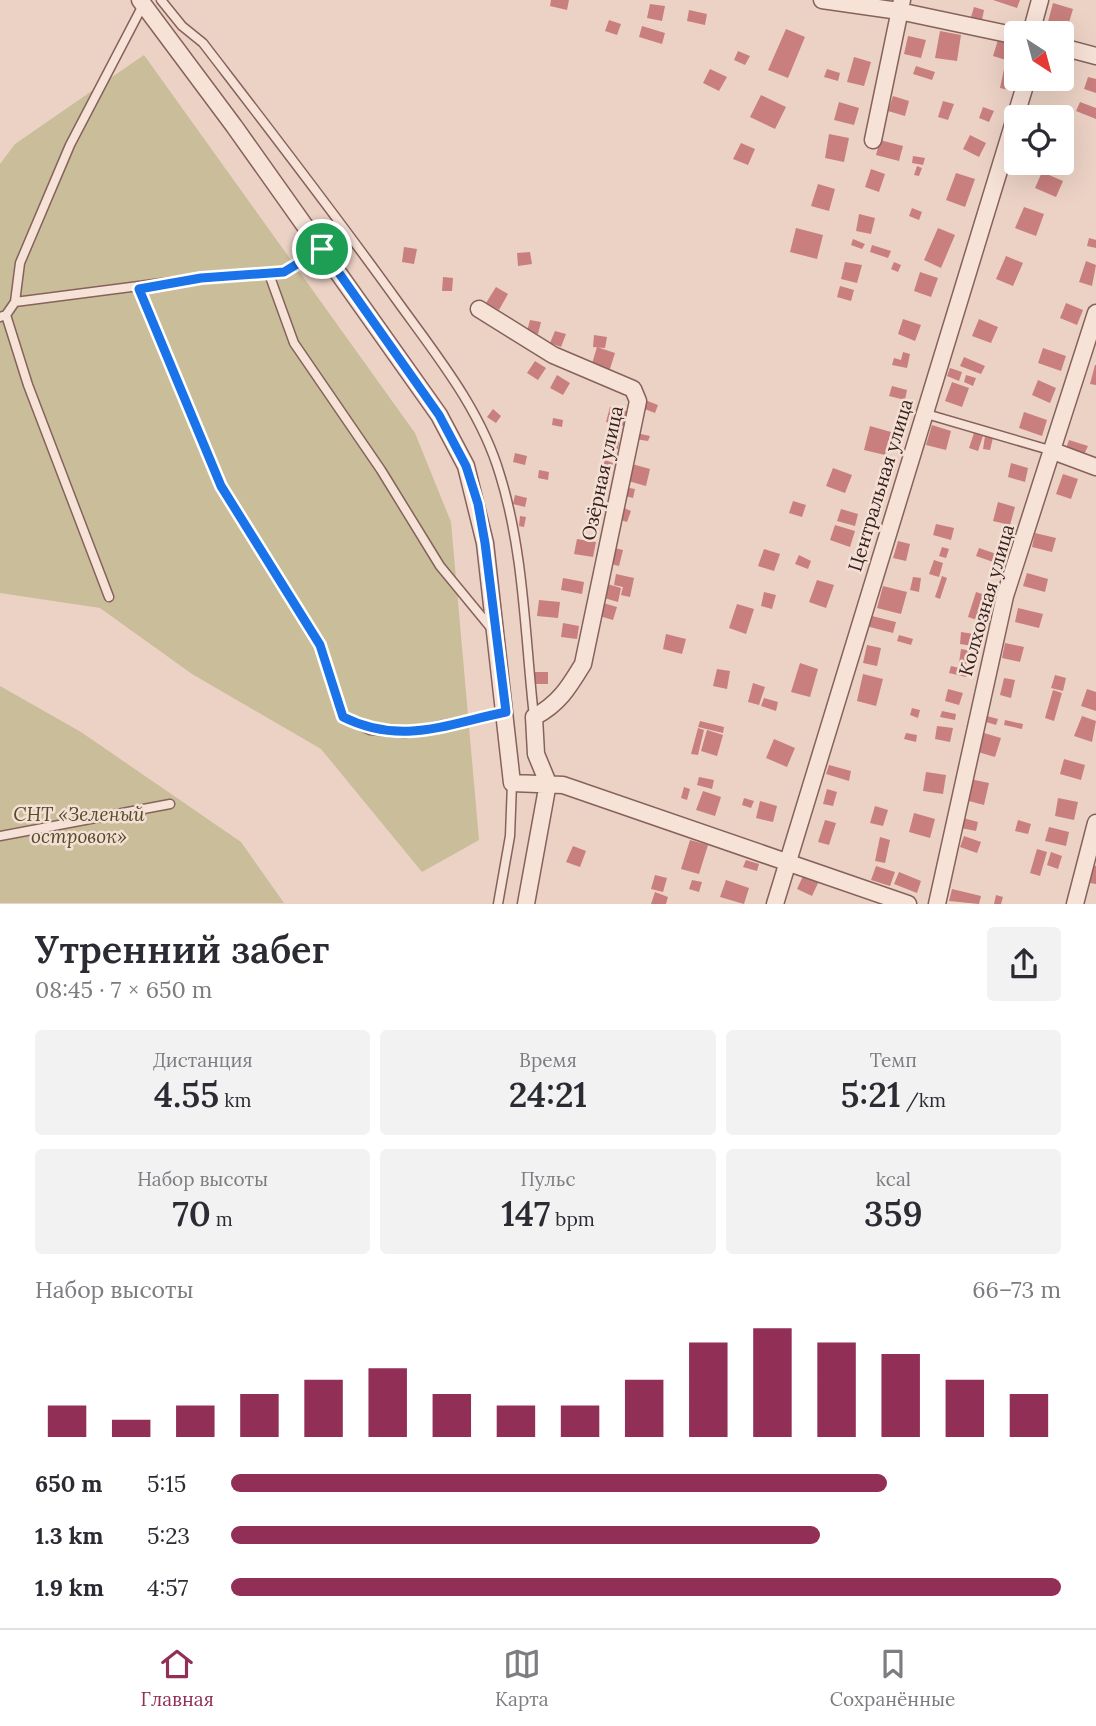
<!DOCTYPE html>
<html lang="ru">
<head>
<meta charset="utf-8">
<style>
	:root { --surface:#fff; --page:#f2f2f3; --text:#2b2b33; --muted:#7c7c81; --line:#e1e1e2; --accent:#922f56 }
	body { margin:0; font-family:Lora,serif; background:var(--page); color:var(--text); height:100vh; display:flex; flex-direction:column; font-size:26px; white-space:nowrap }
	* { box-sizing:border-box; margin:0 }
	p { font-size:23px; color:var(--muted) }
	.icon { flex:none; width:38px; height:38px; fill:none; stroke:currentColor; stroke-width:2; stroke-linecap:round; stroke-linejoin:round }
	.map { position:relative; height:904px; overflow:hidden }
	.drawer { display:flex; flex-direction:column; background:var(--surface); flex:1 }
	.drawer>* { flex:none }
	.needle { width:46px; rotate:144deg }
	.fabs { position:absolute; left:1004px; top:21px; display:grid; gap:14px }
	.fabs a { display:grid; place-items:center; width:70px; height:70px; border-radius:7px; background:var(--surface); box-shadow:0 7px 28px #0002; font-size:35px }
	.pin { position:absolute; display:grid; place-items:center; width:60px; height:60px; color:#fff; margin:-30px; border:4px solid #fff; border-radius:50%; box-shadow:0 2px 7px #0007 }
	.round { display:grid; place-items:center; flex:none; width:74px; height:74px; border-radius:7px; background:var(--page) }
	.summary { display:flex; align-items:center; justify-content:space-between; height:119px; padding:0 35px }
	h1 { font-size:38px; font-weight:600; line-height:52px }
	.stats { display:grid; grid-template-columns:repeat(3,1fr); gap:10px; height:119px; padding:7px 35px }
	.stats div { display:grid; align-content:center; border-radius:7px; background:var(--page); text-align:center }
	.stats b { font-size:35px; font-weight:600 }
	.stats small { font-size:19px; font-weight:400 }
	.stats p { font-size:19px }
	.chart { height:196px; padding:14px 35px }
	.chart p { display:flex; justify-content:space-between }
	.chart svg { width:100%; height:126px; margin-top:7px; stroke:var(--accent); stroke-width:6 }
	ul { padding:0 35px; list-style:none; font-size:23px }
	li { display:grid; grid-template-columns:112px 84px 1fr; align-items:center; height:52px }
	li i { height:18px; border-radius:9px; background:var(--accent) }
	.tabs { display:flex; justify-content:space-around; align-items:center; height:98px; border-top:2px solid var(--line); background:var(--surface); font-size:19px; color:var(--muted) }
	.tabs a { display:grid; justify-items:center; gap:4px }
	.tabs .on { color:var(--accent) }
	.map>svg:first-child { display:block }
	.green { fill:#cabd9a }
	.building { fill:#c87f7d }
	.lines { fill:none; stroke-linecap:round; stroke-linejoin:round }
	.lane-casing { stroke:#86625c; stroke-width:11 }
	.street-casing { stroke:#86625c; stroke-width:19 }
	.lane { stroke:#f7e2d8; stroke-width:8 }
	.street { stroke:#f7e2d8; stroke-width:16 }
	.route-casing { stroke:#fff; stroke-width:14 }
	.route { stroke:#1a73e8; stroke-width:9 }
	.labels { text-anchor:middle; stroke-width:5; stroke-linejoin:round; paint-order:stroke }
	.street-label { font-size:19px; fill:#37221f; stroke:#f4dfd5 }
	.park-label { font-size:19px; font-style:italic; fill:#534d27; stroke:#f4dfd5 }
</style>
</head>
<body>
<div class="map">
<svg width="1096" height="904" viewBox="0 0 1096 904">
	<rect width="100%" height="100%" fill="#ecd2c5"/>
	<path class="green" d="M144,55l271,378 36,89 28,318 -57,32 -101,-123 -129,-75 -92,-66 -100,-15v-429l15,-20z
		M0,686l81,46 160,110 43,61h-284z"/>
	<path class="building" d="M551,0h18l-2,10 -17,-4z
		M993,0h27l-3,8z
		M1053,3l20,6 -10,34 -1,-10h-17z
		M650,4l15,2 -3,15 -15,-3z
		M974,7l10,3 -2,10 -11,-3z
		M689,10l18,4 -2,11 -18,-4z
		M609,20l12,4 -4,11 -12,-4z
		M642,26l23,7 -3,11 -23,-7z
		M786,29l19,8 -17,41 -20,-8z
		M940,31l21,4 -4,26 -22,-3z
		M908,36l18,4 -5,18 -17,-4z
		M998,40l19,5 -1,18 -23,-7z
		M738,51l12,5 -5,9 -11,-5z
		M854,57l17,5 -7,24 -17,-4z
		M916,66l19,6 -3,8 -19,-6z
		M710,69l17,8 -8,14 -16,-8z
		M827,69l13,4 -2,8 -14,-4z
		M1004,69l13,2 -4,20 -13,-3z
		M1088,77l8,2v14l-12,-4z
		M761,95l25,12 -11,22 -25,-12z
		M893,96l16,5 -4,15 -17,-5z
		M943,101l11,3 -6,16 -10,-3z
		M839,102l20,6 -5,17 -20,-5z
		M1080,102l16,6v11l-20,-8z
		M983,107l11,4 -5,11 -10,-4z
		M1063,121l10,3 -7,19 -4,-1z
		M829,134l20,4 -5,24 -19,-4z
		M970,135l16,8 -7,14 -16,-8z
		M880,140l23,6 -4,15 -23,-6z
		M741,143l14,6 -7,16 -15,-6z
		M913,156l12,2 -2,7 -11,-2z
		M917,166l5,2 -3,8 -5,-1z
		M871,169l14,5 -6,18 -14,-5z
		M1042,172l21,9 -7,16 -21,-9z
		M956,173l19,6 -10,28 -19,-7z
		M818,184l17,5 -6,22 -18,-5z
		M1024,207l20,7 -8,22 -21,-8z
		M912,208l10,4 -3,8 -10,-4z
		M859,214l16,4 -4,16 -15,-3z
		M796,228l27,7 -6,24 -27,-7z
		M938,228l17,7 -14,33 -17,-8z
		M1089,238l7,2v8l-9,-2z
		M853,239l12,5 -3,5 -11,-4z
		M872,245l19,6 -3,7 -18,-6z
		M404,247l13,2 -3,15 -12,-2z
		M530,252l2,12 -14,2 -1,-13z
		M1006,256l17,7 -10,23 -17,-7z
		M1086,261l10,4 -4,21 -13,-4z
		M845,262l17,3 -5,18 -16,-4z
		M894,262l7,3 -3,7 -7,-3z
		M920,272l18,6 -7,19 -17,-6z
		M443,277l10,1 -1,13h-10z
		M840,286l14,4 -3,11 -14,-4z
		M496,287l12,7 -9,16 -13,-7z
		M1066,303l17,7 -6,15 -17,-7z
		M903,319l18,6 -6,16 -17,-7z
		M979,319l19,8 -7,16 -19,-7z
		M530,320l11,2 -3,12 -11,-3z
		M555,331l11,3 -5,13 -11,-4z
		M594,335l13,2 -2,11 -12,-1z
		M597,347l18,6 -6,19 -18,-5z
		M1043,348l23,8 -5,15 -23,-8z
		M903,352l7,2 -3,14 -15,-3 2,-7 7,2z
		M964,357l21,9 -4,8 -21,-8z
		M535,361l11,7 -8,12 -11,-7z
		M1095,365h1v20l-6,-1z
		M950,368l12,4 -3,9 -12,-5z
		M557,375l13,8 -7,12 -13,-7z
		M966,375l10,3 -3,8 -9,-4z
		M1038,380l18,8 -6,15 -18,-8z
		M952,382l17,6 -7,19 -17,-6z
		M892,386l15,4 -2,10 -16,-4z
		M645,400l13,5 -3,8 -13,-5z
		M610,407l19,5 -4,14 -19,-4z
		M493,409l8,7 -5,7 -9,-6z
		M1024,412l23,8 -5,16 -23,-8z
		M553,418l10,2 -1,7 -10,-2z
		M932,425l19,6 -5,19 -20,-5z
		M870,426l21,6 -6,23 -21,-5z
		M636,433l14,3 -2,5 -13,-2z
		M974,433l9,3 -5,15 -9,-3z
		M985,436l8,2 -3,12 -7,-1z
		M610,440l9,2 -1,7 -10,-2z
		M1069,440l19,6 -5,11 -18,-6z
		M515,453l12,3 -2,9 -12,-3z
		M605,460l8,3 -4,11 -8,-3z
		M1011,463l17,5 -3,14 -17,-5z
		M632,464l18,5 -4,17 -18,-5z
		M833,468l19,7 -7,18 -19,-7z
		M539,470l10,2 -1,8 -10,-2z
		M1063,474l15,5 -7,20 -15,-5z
		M597,485l7,2 -4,10 -6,-2z
		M623,487l12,2 -2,9 -12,-3z
		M515,495l12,3 -2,9 -12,-3z
		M793,501l13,4 -4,12 -13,-4z
		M998,502l17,5 -5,18 -17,-4z
		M622,507l9,4 -4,11 -9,-3z
		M841,509l17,5 -3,12 -18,-5z
		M520,516l6,1 -2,10 -5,-1z
		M588,517l9,2 -3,10 -8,-2z
		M936,524l18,4 -3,12 -18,-5z
		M835,525l20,6 -5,16 -20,-7z
		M1035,533l21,5 -4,14 -20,-5z
		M577,539l19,3 -3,15 -19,-3z
		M898,541l12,3 -4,17 -13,-3z
		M611,547l12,3 -4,16 -12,-3z
		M942,547l7,2 -3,9 -7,-2z
		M979,548l20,7 -3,8 -20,-7z
		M764,549l16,5 -6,17 -16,-5z
		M799,555l12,6 -3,8 -13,-5z
		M934,560l9,3 -4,14 -10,-3z
		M1027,573l21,6 -3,13 -22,-6z
		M616,574l18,4 -4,19 -9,-2 2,-8 -9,-2z
		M942,576l5,2 -7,21 -5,-2z
		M913,577l8,1 -2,14 -9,-2z
		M563,578l21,4 -2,12 -21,-4z
		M817,580l17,5 -8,23 -17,-6z
		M604,583l17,5 -3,14 -17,-5z
		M883,586l24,6 -6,22 -24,-6z
		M764,592l12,3 -4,14 -11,-3z
		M976,592l12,4 -8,25 -12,-4z
		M539,600l21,2 -2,16 -21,-2z
		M600,602l17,5 -4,13 -17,-5z
		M737,604l17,5 -8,25 -17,-6z
		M1018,608l25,6 -4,14 -24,-6z
		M868,615l28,7 -3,11 -27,-7z
		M563,623l16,3 -2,13 -16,-2z
		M961,632l13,2 -1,12 -13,-2z
		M666,634l20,5 -4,15 -19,-5z
		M899,635l14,4 -2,6 -14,-4z
		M1005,643l19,4 -4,15 -18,-4z
		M867,645l14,3 -4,18 -14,-3z
		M961,649l11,2 -2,13 -11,-1z
		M800,663l18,6 -8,28 -19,-5z
		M951,666l17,4 -2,7 -17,-4z
		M717,669l13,2 -3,18 -14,-3z
		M532,672h16v12h-16z
		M863,674l20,5 -7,27 -19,-5z
		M1055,675l11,3 -3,13 -12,-3z
		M1004,678l11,2 -4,18 -11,-3z
		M753,683l12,4 -6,18 -11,-3z
		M948,689l15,4 -4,12 -14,-4z
		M1087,689l9,3v19l-15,-5z
		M1053,690l9,3 -8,28 -9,-3z
		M764,698l14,4 -2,9 -15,-5z
		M912,708l8,2 -2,8 -8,-3z
		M942,711l14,3 -1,6 -15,-3z
		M987,716l11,3 -2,6 -10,-3z
		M1082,716l14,5 -4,21 -18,-6z
		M1005,720l18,4 -1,5 -18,-4z
		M700,721l24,6 -1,6 -25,-6z
		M937,726l16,2 -3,14 -15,-3z
		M698,728l6,2 -6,25 -7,-1z
		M707,730l16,5 -6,21 -16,-5z
		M906,733l11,2 -1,7 -12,-3z
		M984,733l17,5 -6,19 -17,-5z
		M774,739l21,9 -8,19 -21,-9z
		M1064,759l21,6 -4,15 -21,-6z
		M829,765l22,6 -2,10 -23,-7z
		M926,772l20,3 -3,19 -20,-3z
		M699,777l15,3 -2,9 -15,-4z
		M970,779l19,4 -5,22 -19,-5z
		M684,787l6,2 -3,11 -6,-2z
		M827,789l10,3 -4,14 -10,-2z
		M703,791l18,6 -6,19 -19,-6z
		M744,798l10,3 -3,7 -9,-3z
		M1058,798l20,4 -4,18 -19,-4z
		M760,801l17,5 -4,16 -17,-4z
		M875,806l13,4 -5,16 -13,-3z
		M914,813l21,6 -5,19 -21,-6z
		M963,818l15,4 -2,9 -15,-3z
		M825,820l11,3 -7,22 -11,-3z
		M1018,820l13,4 -3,10 -13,-3z
		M1049,827l20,5 -3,14 -21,-5z
		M964,836l17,6 -4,11 -17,-6z
		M880,837l10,3 -5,23 -10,-2z
		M690,840l18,5 -9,29 -18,-5z
		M573,846l13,5 -6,16 -14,-5z
		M1037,849l10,3 -7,24 -10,-3z
		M1051,852l11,4 -4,13 -11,-4z
		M746,860l13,4 -2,7 -14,-4z
		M1093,865l3,1v18l-6,-1z
		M876,866l19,6 -5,14 -19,-6z
		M899,872l22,9 -4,12 -23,-9z
		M804,874l15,7 -7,15 -15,-7z
		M655,875l12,3 -4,14 -12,-3z
		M692,880l10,2 -3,10 -10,-3z
		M726,880l23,8 -5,16 -24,-7z
		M952,889l29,7 -2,8 -30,-3z
		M655,892l13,5 -2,7h-15z
		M996,895l7,2 -2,7h-7z"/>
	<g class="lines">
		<g class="lane-casing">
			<path id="lane" d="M161,0l21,26 21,17c66,86 132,171 195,259 39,54 83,108 102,173 24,77 25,162 34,242
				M143,5l-73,140 -50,118 -5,39 186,-24 83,-6 38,-23
				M269,274l25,69 87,127 59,96 51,62
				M139,289l82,197 99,159 23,72 27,13 35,3 101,-21
				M6,315l22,70 81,212
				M0,317l6,-2 9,-13
				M923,413l130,38
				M0,836l170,-32
				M498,904l12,-68 2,-53"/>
		</g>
		<g class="street-casing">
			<path id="street" d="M140,0l94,126 205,289 27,51 19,77 27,240 51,2 345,119
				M822,0l77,11 118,25
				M1031,33l9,-33
				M1062,47l34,9
				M873,140l29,-140
				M479,309l74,46 80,34 5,12 -55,263c-14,23 -24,40 -49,53l2,37 12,29 -22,121
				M1053,451l43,16
				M775,904l252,-825
				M937,904l68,-308 91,-283
				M1075,904l21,-81"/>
		</g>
		<use href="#lane" class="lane"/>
		<use href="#street" class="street"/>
	</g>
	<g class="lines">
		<g class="route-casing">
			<path id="route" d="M322,249l117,166 27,51 12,38 7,39 21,169c-60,12 -104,34 -163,5l-23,-72 -99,-159 -82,-197 62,-11 83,-6z"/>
		</g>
		<use href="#route" class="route"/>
	</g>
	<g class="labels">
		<g class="street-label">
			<text transform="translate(602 473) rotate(-78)" y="7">Озёрная улица</text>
			<text transform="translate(880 485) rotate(-73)" y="7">Центральная улица</text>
			<text transform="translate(986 600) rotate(-74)" y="7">Колхозная улица</text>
		</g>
		<g class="park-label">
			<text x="79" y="821">СНТ «Зеленый<tspan x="79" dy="22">островок»</tspan></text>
		</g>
	</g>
</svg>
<div class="fabs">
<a><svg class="needle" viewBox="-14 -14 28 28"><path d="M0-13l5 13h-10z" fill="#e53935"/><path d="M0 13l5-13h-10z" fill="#7c7c81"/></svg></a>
<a><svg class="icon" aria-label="locate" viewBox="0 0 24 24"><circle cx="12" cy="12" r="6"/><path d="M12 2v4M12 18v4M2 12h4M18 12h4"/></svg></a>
</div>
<div class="pin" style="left:322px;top:249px;background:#1e9e55"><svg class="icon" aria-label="arrive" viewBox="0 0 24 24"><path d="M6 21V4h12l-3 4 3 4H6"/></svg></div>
</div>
<section class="drawer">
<div class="summary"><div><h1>Утренний забег</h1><p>08:45 · 7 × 650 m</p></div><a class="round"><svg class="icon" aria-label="share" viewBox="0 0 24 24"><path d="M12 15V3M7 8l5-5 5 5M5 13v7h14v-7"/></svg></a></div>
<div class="stats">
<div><p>Дистанция</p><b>4.55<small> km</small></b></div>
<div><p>Время</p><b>24:21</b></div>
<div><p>Темп</p><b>5:21<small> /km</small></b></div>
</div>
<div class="stats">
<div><p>Набор высоты</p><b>70<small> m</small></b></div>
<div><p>Пульс</p><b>147<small> bpm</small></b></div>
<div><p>kcal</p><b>359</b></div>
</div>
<div class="chart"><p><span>Набор высоты</span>66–73 m</p>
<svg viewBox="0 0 160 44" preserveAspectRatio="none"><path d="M5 44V33M15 44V38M25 44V33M35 44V29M45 44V24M55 44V20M65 44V29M75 44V33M85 44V33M95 44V24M105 44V11M115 44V6M125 44V11M135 44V15M145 44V24M155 44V29"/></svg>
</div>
<ul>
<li><b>650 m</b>5:15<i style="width:79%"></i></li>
<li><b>1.3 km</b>5:23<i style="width:71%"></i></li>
<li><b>1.9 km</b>4:57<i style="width:100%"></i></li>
</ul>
</section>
<nav class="tabs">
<a class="on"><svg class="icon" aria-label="home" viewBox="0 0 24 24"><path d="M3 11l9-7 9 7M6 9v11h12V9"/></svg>Главная</a>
<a><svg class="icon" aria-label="map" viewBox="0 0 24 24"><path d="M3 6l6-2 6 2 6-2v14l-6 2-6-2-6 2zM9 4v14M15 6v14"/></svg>Карта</a>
<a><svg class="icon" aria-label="saved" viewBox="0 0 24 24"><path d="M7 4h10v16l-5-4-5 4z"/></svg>Сохранённые</a>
</nav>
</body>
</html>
